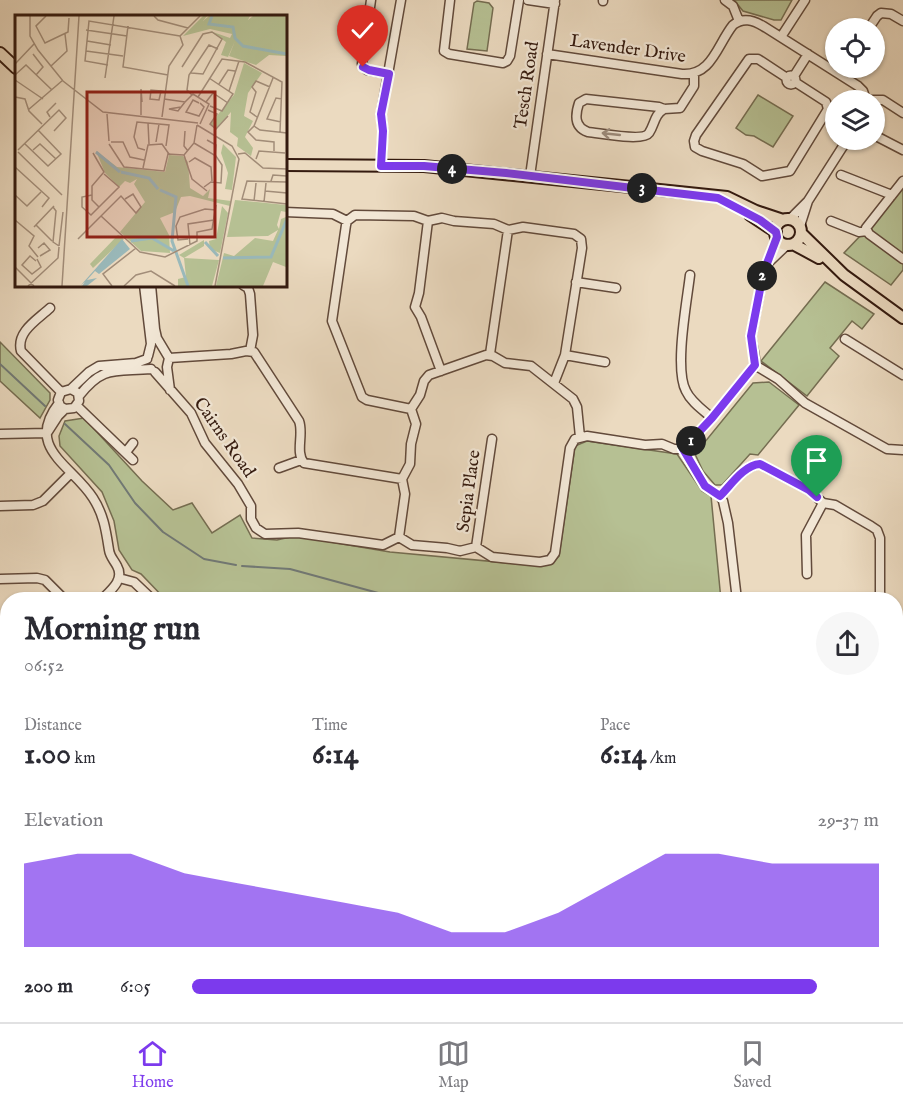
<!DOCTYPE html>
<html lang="en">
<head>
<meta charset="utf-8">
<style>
	:root { --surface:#fff; --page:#f7f7f7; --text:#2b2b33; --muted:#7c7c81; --line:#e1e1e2; --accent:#7c3aed }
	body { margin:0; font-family:"IM FELL English",serif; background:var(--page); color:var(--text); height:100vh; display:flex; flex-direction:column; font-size:22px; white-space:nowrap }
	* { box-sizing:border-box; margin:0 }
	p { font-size:20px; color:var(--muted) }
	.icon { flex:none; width:33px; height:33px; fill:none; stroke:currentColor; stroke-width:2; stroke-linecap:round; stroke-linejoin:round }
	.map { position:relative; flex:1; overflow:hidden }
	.details { position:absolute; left:0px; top:592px; width:903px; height:430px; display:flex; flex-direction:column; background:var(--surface); border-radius:24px 24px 0 0; box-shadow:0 2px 4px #0004 }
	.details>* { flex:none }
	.fabs { position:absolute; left:825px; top:18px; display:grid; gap:12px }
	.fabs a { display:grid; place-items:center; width:60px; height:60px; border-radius:50%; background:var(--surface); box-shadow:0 2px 4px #0004; font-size:30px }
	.pin { position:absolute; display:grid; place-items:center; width:51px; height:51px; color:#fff; margin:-62px -26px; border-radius:50% 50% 50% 0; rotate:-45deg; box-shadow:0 0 6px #0007 }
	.pin .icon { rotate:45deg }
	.km { position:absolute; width:30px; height:30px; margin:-15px; border-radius:50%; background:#222; color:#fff; font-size:16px; line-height:30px; text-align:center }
	.round { display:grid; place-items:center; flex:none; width:63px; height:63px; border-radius:32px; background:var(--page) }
	.headline { display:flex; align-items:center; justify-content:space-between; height:102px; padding:0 24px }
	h1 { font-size:33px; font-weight:800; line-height:45px }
	.stats { display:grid; grid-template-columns:repeat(3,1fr); gap:9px; height:102px; padding:6px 24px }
	.stats div { display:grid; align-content:center }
	.stats b { font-size:30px; font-weight:800 }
	.stats small { font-size:16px; font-weight:400 }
	.stats p { font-size:16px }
	.chart { height:168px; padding:12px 24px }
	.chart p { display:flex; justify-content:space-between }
	.chart svg { width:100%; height:108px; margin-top:6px; fill:var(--accent); opacity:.7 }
	ul { padding:0 24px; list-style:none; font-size:20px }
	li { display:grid; grid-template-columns:96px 72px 1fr; align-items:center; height:45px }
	li i { height:15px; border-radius:8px; background:var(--accent) }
	.menu { display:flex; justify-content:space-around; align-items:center; height:84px; border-top:2px solid var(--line); background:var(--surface); font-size:16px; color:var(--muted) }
	.menu a { display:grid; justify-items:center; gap:3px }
	.menu .on { color:var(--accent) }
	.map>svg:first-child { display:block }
	.green { fill:#b6c093; stroke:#756d51; stroke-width:1.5 }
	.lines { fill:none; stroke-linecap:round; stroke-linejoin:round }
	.stream { stroke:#717976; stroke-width:2 }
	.minor-casing { stroke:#624a3b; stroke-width:11 }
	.major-casing { stroke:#341a0f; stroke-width:14 }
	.minor { stroke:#f2e7d6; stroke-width:8 }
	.major { stroke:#ebdac0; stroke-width:10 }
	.oneway { stroke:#9c8b7c }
	.route-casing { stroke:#fff; stroke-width:12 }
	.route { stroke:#7c3aed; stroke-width:8 }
	.labels { text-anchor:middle; stroke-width:4.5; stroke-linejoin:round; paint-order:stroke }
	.street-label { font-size:18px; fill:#341a0f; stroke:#f2e7d6 }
	.inset-river { fill:none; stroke:#9ab9ba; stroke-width:3 }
	.inset-road { fill:none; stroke:#a28d79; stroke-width:1.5 }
	.view { fill:#8f2418; fill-opacity:0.15; stroke:#8f2418; stroke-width:3 }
	.inset-edge { fill:none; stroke:#341a0f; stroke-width:3 }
</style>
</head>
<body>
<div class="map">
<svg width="903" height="1022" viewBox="0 0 903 1022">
	<rect width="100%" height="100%" fill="#ebdac0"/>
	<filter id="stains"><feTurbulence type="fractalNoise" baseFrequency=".00333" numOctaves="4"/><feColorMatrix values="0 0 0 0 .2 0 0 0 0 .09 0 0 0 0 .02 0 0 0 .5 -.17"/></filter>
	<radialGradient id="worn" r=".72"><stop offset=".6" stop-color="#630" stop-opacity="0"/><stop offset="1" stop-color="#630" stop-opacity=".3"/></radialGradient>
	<path class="green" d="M734,0h58l-11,20h-7l-31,-9z
		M477,1l12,2 4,5 -6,43 -20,-2 7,-46z
		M758,95l35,21 -20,31 -19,-11 -8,-1 -10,-7z
		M903,187v67l-34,-25z
		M862,234l41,30v6l-12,15 -47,-32z
		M825,282l49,32 -12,15 -10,-8 -22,27 9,8 -32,40 -46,-35z
		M0,342l50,51v7l-10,18 -40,-37z
		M769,382l30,23 -41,50 -8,-1 -28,31h-7l-12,-14 -8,-17 58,-71z
		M84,418l58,63 31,29 19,-7 20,30 28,-18 12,23 25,2 18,-4 95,16 151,14 10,-3 8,-7 16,-110 12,-5 90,13 25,37 9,5 10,104h-555l-25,-26 -9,-4 -13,-20 -5,-29 -12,-29 -42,-46 -1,-10 6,-15z
		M898,737l5,3v51l-7,-2v-49z
		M264,1016h313l1,6h-302z"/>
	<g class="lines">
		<path class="stream" d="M0,364l45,42
			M65,424l44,41 26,38 28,29 41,27 32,6
			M242,566l48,3 114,31
			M599,1016l1,6"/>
		<g class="minor-casing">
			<path id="minor" d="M371,0l-9,64 5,6 22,4
				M450,0l-6,51 5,3 54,9 4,-2 3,-5 9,-56
				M528,0l27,4
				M725,0l8,6 6,15
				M603,1v-1
				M869,28l8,-12 4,-3 10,1 12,7
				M781,37l24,-37
				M547,54l135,20c30,2 35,-29 51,-49 10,-8 20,-5 30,1l95,60 5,5 3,9
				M786.5 80a4.5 4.5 0 1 1 9 0a4.5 4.5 0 1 1-9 0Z
				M794,76l14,-22
				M787,78l-29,-19h-9l-53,76 -2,6 1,6 7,4 41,13 19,12 28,-5 38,-62 -2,-7 -31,-20
				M866,100h17l20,13
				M664,109c-10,6 -9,15 -15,24 -6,9 -49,0 -61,-1 -14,-5 -13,-17 -9,-29l7,-4 73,8 5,2 16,-1 14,-22v-12
				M874,135l29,15
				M381,166l2,-35 -2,-17 20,-114
				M841,175l51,20
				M530,176l25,-176
				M903,181l-37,47 3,6 34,25
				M285,212l48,2 14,7
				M790,219l18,-18
				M428,221l-9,72 -4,14 6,10 20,54
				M831,221l28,11 8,-1
				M800,226l8,-25 39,-61
				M768,263l20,-19
				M690,275c-3,26 -16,94 -4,116 5,11 17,19 26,27
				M576,282l40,6
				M144,285l7,59 -3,12
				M151,285l4,44 2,9 12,20 -2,9 3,23
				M243,285l5,3 2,6 3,41 -3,16
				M50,308c-13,12 -34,24 -29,43l40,41
				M845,339l58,36
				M490,354l18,-124
				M565,355l40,7
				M169,358l62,-4 15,-3 8,1 45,69c5,13 -4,31 5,42l98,16
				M755,365l23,14 27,24 82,46 16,1
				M155,372l36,41 14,30 33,41 13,22v13l5,9 9,6 33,-1 85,12 16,-8 13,8 35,3 13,3 16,-4 16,10 48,5 10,-2 5,-7 15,-105 5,-9 12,-3 58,9 17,-1 12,5h9l29,-31 43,-53c1,-10 -3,-19 -4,-29l12,-61 14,-38
				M71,389l7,4 1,8 -5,7 -9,1 -5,-3 -2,-6 3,-8 10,-3 18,-17 10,-6 37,-3 11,-4
				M79,396c24,-31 36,-24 72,-27
				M59,403c-35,45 13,62 34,95 11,17 13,33 16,52 1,7 5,10 8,16 8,14 -7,25 -16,34
				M77,406l56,54
				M411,409l-44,-9 -5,-3 -30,-76 14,-96 1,-4 8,-6 59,1 14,5 14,-3 12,3 40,3 14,6 15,-3 51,7 7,5 1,9 -17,107 -11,28
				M47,433l11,-17 7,-7
				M0,434l47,-1
				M683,449l22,37 15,10 3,5 5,22 9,77
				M126,452l7,-9
				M279,468l22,-8
				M720,496c11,-11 24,-31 40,-32l49,26 14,13 12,2 36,21 6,4 3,8v62
				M0,506l33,-1 10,-4 28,-28
				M399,537l6,-43 -3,-15 8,-15 1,-20 5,-20 -5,-15 9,-14 4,-14 5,-6 57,-20 7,1 12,7 26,3 42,33 4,8 3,30
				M476,547l16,-108
				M807,574l-1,-39 17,-32
				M119,578l15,4 19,18
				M0,579l37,-1 8,2 20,20
				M896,641l7,1
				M0,651h8
				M0,727l8,-1
				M896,834l7,1
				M0,845l8,7
				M896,903l7,-47
				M0,976l8,-7
				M254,1016l11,6
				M638,1016l1,6
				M706,1016l1,6
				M778,1016l1,6"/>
		</g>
		<g class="major-casing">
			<path id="major" d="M0,53l16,15
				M285,165l139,1 207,21 96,10 29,14 27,9
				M750,215l26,17
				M775 232a13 13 0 1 1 26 0a13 13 0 1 1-26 0Z
				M801,233l43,42 59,43
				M793,244l26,14"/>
		</g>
		<use href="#minor" class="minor"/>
		<use href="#major" class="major"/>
	</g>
	<defs><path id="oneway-shaft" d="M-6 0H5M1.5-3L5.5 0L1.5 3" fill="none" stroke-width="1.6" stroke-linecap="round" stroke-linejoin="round" transform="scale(1.5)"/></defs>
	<use class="oneway" href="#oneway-shaft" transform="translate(611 134) rotate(-174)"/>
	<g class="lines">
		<g class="route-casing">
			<path id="route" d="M363,67l6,3 20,4 -8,40 2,17 -2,35h43l82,7 212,25 42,22 16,12 1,5 -14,37 -12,62 4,29 -43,53 -29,31 22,37 15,10c11,-11 24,-31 40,-32l49,26 8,7"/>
		</g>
		<use href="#route" class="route"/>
	</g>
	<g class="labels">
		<g class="street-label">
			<text transform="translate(628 48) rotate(8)" y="6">Lavender Drive</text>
			<text transform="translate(526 85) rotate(-82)" y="6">Tesch Road</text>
			<text transform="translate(225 437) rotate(55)" y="6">Cairns Road</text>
			<text transform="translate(468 491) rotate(-82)" y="6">Sepia Place</text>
		</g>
	</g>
	<g transform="translate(15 15)">
		<rect width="272" height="272" fill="#ebdac0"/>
		<path d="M188,1h4l-4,5 6,-5h41l-2,4 5,-4h33v40l-17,-1 -13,10 -27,-9 6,-15 -7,16 -7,-2 5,-13 -16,-11 20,7 2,-4 -22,-5 -27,7zM229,48l18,10 -14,20 -4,23 9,5 -8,16 8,11 -2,8 -14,-10 1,-8 -8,-6 1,-20 -15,17 -6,-5 24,-29zM208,129l13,13 -4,33 -7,-1 3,-16 -7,-20zM81,136l21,16 48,5 4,-17 14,1 5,6 2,26 13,8 7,-7 -2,9 23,3 -1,5 -40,-10 -9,1 -6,15 -15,6 9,17 1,18 -29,-2 -21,-19 25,-30 -11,-18 3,-5 -7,4 -5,-2 -6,6 -14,-14zM220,185l51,5v7l-5,-1 -4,14 2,4 2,-10 5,-2v50l-13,-5 -10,24h-47l8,-33 10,3 21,-18 18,3 5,-11 -10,6 -41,1zM207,191l6,7 -8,40 -10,-4 -1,-8 7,-2zM103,220l6,4 -31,29 -3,-4zM189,225v6l-20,12 35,2 -7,26h-34v-7l8,-2 -2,-19 -5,-3z" fill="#b6c093"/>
		<path d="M107,224l8,10 -31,25 -4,-3 -8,9 10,-2 -10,8h-5l3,-4 -4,3z" fill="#9ab9ba"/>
		<path class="inset-river" d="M197,1l-3,8 24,3 2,11 8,8 44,8M81,137l24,20M106,157l28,6 9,11M145,175l16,7 -4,44 16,45M116,226l21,-3 22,13M190,227l13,14M208,243l48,-1 16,-38"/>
		<path class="inset-road" d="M15,1v20l8,14 25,31 40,31 95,11M31,1l-10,10 9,17 23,-11 1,-14M139,1l4,4 30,8M113,11l-5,41 45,8M71,15l41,6M165,21l20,-20M72,26l24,4M71,36l37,5M18,39l10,13 -7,8M0,49l19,-20M93,50l-23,-4 4,-40 91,15M36,51l16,-15 -2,-17M167,52l21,-33 9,-2 10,7 -19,35 -12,-1M0,60l11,-10 26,25M90,63l9,-62M194,63l24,16 -11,17 -12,-5M258,63l-19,48 -6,6 8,8 18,2v9M0,65l28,19M204,69l9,-14 7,1M146,76l-10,-1 -1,9 9,1 2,-9 5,1M214,76l10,-30M177,80l-5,-5 2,-15 20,-30 9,4M0,82l10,2 4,12 13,13M183,82l24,-38 23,3 37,20 -2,50M149,84l21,3 8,-8 16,10 -9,20M191,87l7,-9 15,10M184,88l-6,-3 -7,12 13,4 5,-9 -4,-4M166,92l-12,2 9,2 7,-9M13,95l35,-30M193,95l9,4 -7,10 6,5 12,-13M92,99l2,27M126,100v-26l1,13M35,102l-3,-5 9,-9M147,102l7,-51 14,-21 -3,-9M242,102l-7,-5 6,-20 -4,-5 4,-6 14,6M266,107l-14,-3 9,-21 6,1M133,108l1,21M182,110l35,21 7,13 -24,127M239,111l6,4 27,3M170,116l-1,15 4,5M272,121v20M192,125l9,5 -1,11M96,127h12l7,15 14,3M141,127l3,-18M179,128l22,13 6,9 -1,18 -10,-1 -7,5M10,129l23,22 13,-12 -23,-24M94,129l15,23 40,4 4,-17 16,1 10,-12 3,-18M3,135l41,-40 7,8 -12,13M18,135l7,-6 16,15M130,135l-7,-2 -4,-11 3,-15 32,3 -3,21M3,137l44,43M78,138l11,19 -12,14v14l7,7M223,139l7,-1 18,15 24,1M169,140l8,24 15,12M241,144l3,-8 26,2M174,147l6,-4 16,9 1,14M0,152l34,31 -7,9M128,153l5,-23 14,-1 7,10M256,166l2,-6 14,1M272,167l-40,-1 -5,18 45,5M250,176l22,2M0,180l12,11 14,-14M77,180l-10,2v10l9,8 28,-28 -15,-13M239,186l2,-18M249,187l2,-19M38,192l3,4 -3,31 6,4M86,201l39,36 25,5 32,-16v-9l15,-3 4,-24M0,205l19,16 -5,10 9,11M21,210l16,16M19,212l20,-21M63,224l43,-43 15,17 5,-6 -8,-13 -8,5M173,224l-10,1 -2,-14 4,-9 25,-8 11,1M175,230l-2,-21 26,-4M44,231l4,-34M23,233l6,-5 6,7 -10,6M21,246l-6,-5 -8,9 10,9 9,-7 -4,-8M0,252l19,19M13,271l30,-28 1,-11M47,271l17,-270M97,271l-9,-12 33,-26M109,271l12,-11 15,-4 24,15"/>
		<path class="view" d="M72,77h128v145h-128z"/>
		<rect width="272" height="272" class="inset-edge"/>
	</g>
	<rect width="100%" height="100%" filter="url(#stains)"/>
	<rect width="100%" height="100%" fill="url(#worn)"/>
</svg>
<div class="fabs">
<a><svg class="icon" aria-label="locate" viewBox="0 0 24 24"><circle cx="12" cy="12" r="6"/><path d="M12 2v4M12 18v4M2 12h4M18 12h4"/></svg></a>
<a><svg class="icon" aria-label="layers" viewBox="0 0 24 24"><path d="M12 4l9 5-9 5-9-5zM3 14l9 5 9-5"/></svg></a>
</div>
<div class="pin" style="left:817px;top:497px;background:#1e9e55"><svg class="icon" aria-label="arrive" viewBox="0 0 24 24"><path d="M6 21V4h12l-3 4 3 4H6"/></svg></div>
<div class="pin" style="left:363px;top:67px;background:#d93025"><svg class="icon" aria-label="check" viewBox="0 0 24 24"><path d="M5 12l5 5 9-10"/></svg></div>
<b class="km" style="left:691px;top:441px">1</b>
<b class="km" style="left:762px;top:276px">2</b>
<b class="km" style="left:642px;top:188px">3</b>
<b class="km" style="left:452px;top:169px">4</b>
<section class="details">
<div class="headline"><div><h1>Morning run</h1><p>06:52</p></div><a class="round"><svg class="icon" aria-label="share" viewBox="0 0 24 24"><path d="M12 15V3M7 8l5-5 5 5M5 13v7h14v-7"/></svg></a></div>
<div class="stats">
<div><p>Distance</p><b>1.00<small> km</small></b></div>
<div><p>Time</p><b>6:14</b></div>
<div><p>Pace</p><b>6:14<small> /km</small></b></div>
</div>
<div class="chart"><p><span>Elevation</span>29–37 m</p>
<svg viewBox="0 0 160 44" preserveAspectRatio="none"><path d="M0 44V10L10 6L20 6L30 14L40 18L50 22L60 26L70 30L80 38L90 38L100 30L110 18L120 6L130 6L140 10L150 10L160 10V44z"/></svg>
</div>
<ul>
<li><b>200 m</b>6:05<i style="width:91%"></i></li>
</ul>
</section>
</div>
<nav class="menu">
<a class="on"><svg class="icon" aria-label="home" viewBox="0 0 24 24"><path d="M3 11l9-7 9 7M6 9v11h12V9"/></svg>Home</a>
<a><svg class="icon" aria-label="map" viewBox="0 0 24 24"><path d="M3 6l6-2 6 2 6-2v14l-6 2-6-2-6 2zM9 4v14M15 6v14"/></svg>Map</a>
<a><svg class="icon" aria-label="saved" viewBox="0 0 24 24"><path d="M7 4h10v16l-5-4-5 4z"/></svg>Saved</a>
</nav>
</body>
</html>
